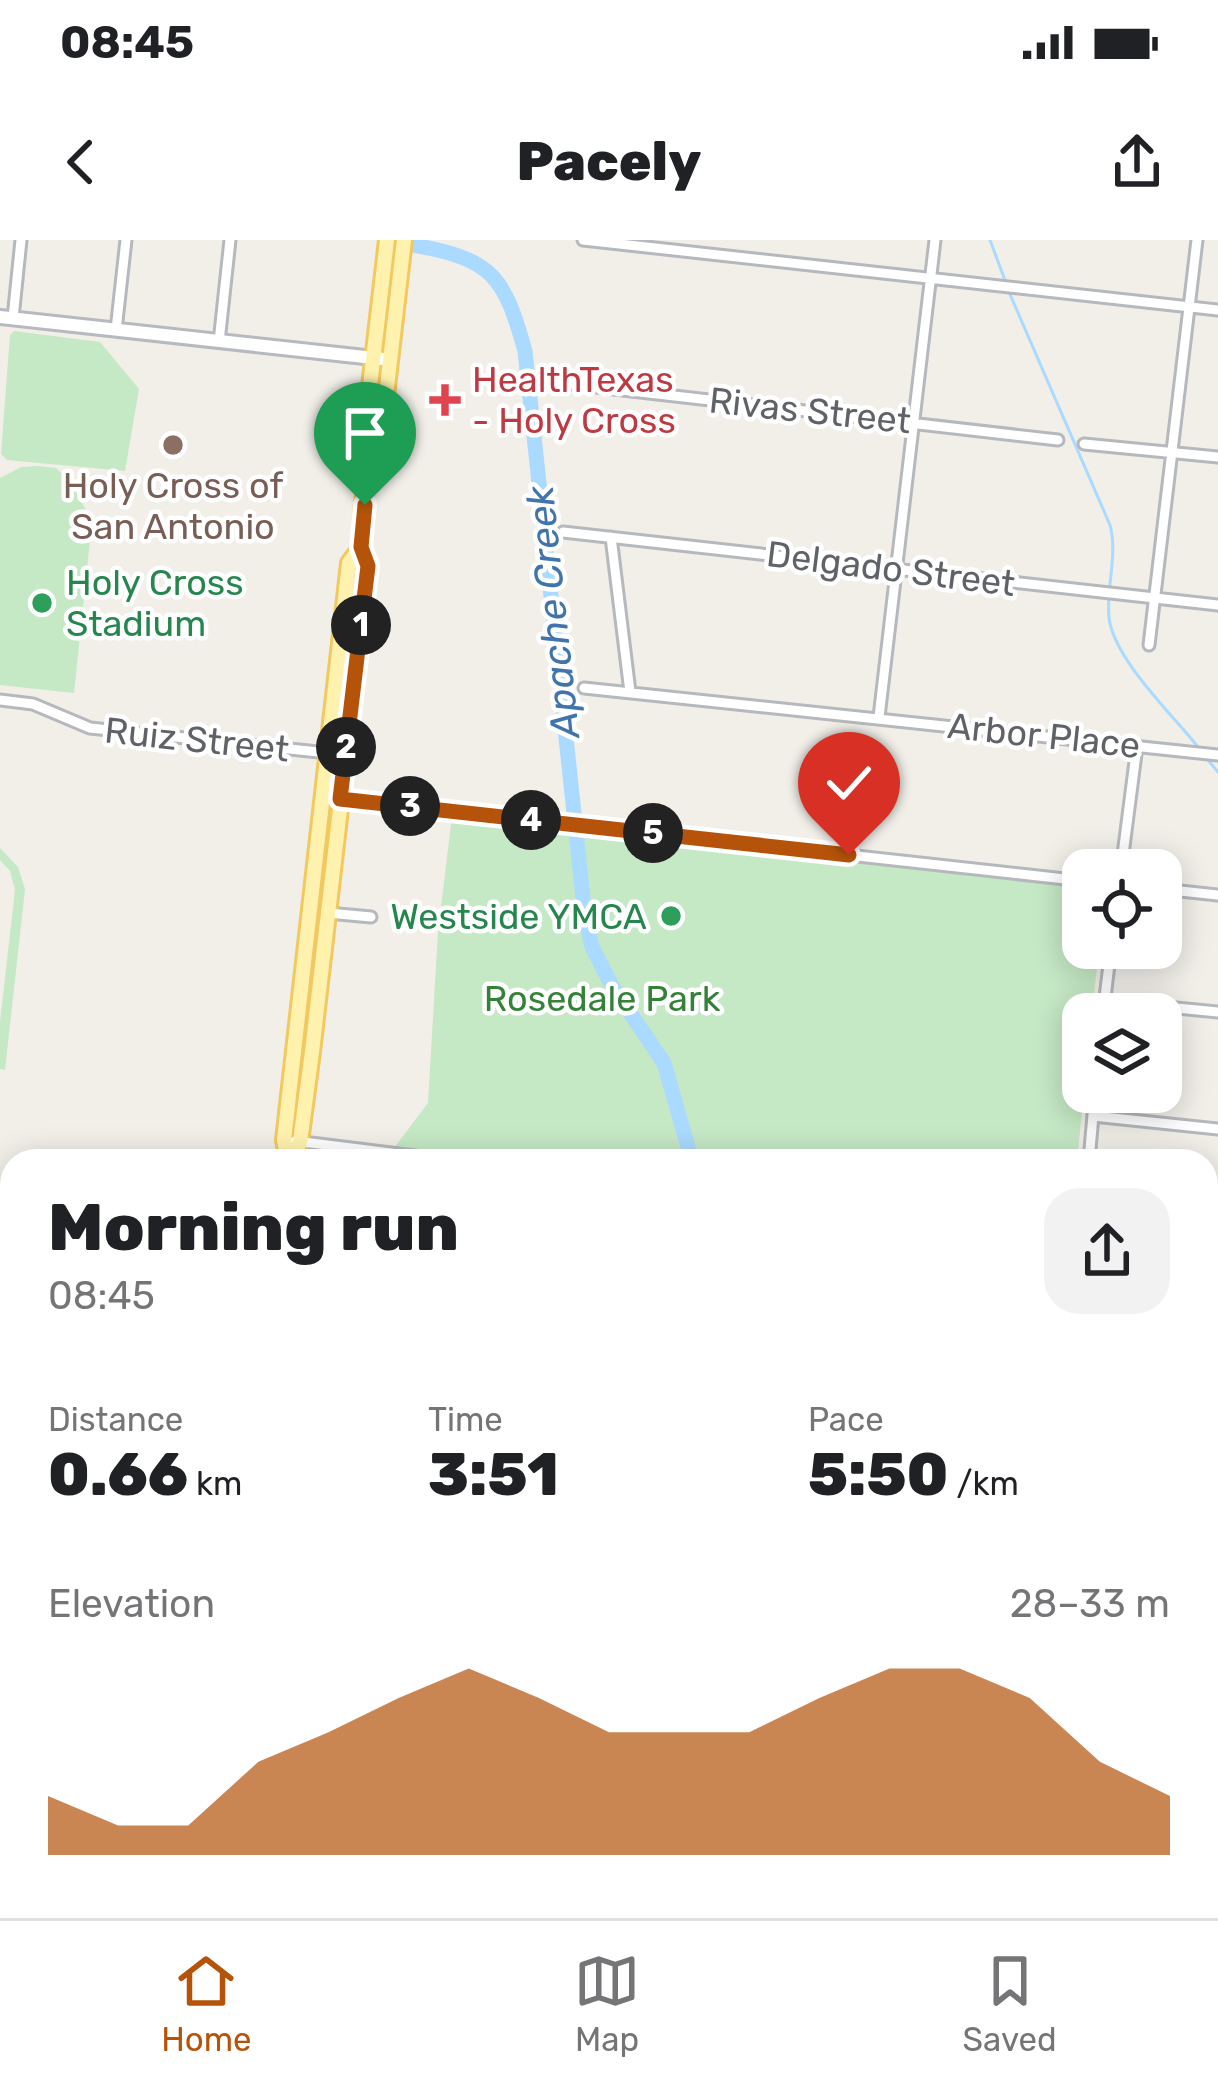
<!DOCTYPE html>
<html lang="en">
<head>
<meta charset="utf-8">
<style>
	:root { --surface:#fff; --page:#f2f2f2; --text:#202124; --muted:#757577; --line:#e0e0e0; --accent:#b45309 }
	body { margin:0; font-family:Rubik,sans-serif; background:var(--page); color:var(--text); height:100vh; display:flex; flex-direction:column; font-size:45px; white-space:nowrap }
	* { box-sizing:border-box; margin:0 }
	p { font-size:39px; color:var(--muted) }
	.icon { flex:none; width:66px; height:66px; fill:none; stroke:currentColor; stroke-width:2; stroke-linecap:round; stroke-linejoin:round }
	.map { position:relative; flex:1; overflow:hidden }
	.sheet { position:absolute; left:0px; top:909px; width:1218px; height:771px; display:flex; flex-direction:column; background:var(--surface); border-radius:36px 36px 0 0; box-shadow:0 6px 30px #0003 }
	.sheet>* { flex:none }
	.buttons { position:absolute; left:1062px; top:609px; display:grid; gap:24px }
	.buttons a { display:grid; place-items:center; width:120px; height:120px; border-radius:24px; background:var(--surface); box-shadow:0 6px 30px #0003; font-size:60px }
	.pin { position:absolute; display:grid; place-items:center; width:102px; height:102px; color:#fff; margin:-123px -51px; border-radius:50% 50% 50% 0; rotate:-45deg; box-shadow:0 0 12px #0007 }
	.pin .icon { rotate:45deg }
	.km { position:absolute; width:60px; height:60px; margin:-30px; border-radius:50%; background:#222; color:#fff; font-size:33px; line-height:60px; text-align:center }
	.round { display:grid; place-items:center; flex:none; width:126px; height:126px; border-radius:36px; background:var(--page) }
	.overview { display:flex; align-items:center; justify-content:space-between; height:204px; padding:0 48px }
	h1 { font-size:66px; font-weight:800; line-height:90px }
	.stats { display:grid; grid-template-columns:repeat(3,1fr); gap:18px; height:204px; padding:12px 48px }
	.stats div { display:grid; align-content:center }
	.stats b { font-size:60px; font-weight:800 }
	.stats small { font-size:33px; font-weight:400 }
	.stats p { font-size:33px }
	.chart { height:336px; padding:24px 48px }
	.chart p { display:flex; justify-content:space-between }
	.chart svg { width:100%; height:216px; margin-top:12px; fill:var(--accent); opacity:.7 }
	.status { display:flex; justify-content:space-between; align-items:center; height:84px; padding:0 60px; background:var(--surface); direction:ltr }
	.status svg { height:33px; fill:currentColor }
	header { display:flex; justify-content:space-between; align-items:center; height:156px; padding:0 48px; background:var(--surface); font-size:54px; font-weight:800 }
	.tabs { display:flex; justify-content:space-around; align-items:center; height:168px; border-top:3px solid var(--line); background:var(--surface); font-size:33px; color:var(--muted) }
	.tabs a { display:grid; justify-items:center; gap:6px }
	.tabs .on { color:var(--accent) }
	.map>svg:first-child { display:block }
	.green { fill:#c5e8c5 }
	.water { fill:#aadaff }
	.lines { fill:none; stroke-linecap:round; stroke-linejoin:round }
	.stream { stroke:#aadaff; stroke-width:3 }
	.river { stroke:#aadaff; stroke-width:15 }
	.street-casing { stroke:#b5b8bc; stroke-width:15 }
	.secondary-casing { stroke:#b6babf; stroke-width:18 }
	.primary-casing { stroke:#f2c960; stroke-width:20 }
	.street { stroke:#fff; stroke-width:9 }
	.secondary { stroke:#fff; stroke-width:12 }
	.primary { stroke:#fff2af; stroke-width:14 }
	.route-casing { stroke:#fff; stroke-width:24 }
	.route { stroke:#b45309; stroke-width:15 }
	.health-dot { fill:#e0444e; stroke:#fff; stroke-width:4.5 }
	.education-dot { fill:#8d6e63; stroke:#fff; stroke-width:4.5 }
	.leisure-dot { fill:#2e9e5b; stroke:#fff; stroke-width:4.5 }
	.labels { text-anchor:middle; stroke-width:9; stroke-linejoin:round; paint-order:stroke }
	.health-label { font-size:36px; fill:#be3a42; stroke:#fff; text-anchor:start }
	.street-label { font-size:36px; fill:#5f6368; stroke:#fff }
	.education-label { font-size:36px; fill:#785e54; stroke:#fff }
	.leisure-label { font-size:36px; fill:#27864d; stroke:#fff; text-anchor:start }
	.park-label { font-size:36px; fill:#348238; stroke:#fff }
	.water-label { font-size:39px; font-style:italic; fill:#4174aa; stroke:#fff }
</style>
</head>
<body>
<div class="status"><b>08:45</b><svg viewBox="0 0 49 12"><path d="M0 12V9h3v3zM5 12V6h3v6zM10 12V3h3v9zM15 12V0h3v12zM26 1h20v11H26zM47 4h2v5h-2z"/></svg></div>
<header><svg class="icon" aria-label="back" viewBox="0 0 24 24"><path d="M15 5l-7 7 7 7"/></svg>Pacely<svg class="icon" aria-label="share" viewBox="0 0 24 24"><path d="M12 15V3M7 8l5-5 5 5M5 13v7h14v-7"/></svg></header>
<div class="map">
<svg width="1218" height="1678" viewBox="0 0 1218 1678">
	<rect width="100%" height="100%" fill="#f1efe8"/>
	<path class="green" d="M14,91l86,11 39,47 -14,82 -118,-11 -6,-6 9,-119z
		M38,226l18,2 14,13 22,40 -18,172 -74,-8v-207l21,-11z
		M452,576l631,71v61h16l-7,66h-9l1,78 -7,69h-768l2,-23 83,10 34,-45 10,-171z
		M0,608l18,19 7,22 -20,181 -5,-1v-47l15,-132 -5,-19 -10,-11z
		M0,1054l12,26v181l-12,-5z
		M1206,1332l12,6v340h-30v-10h18z"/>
	<path class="water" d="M1206,1369l12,7v55l-12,-15z"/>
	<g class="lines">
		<path class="stream" d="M990,0l16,43
			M1009,52l101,233c8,31 -4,61 -1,93 5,41 63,96 89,129
			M1208,520l10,12"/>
		<path class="river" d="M413,5c80,14 91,31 112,106l60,566 7,30 20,39 52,77 28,98
			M0,1181l12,18"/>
		<g class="street-casing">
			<path id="street" d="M583,0l635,70
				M13,78l8,-78
				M116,90l10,-90
				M219,102l11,-102
				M561,143l497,57
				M1084,204l134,13
				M563,292l655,73
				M611,297l19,155
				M1149,405l48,-405
				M584,448l634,67
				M0,460l33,4 57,24 238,25
				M879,477l56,-477
				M323,557l760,84
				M1121,630l16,-124
				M1161,649l57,6
				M328,673l43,4
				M1104,761l114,11
				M1103,774l8,-66
				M1093,876l125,13
				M295,901l160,20
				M1089,921l6,-69
				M1206,1003l12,1
				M1206,1120l12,1
				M0,1308l12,1
				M100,1678l1,-10
				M460,1678l1,-10
				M708,1678l1,-10
				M938,1678l1,-10"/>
		</g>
		<g class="secondary-casing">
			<path id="secondary" d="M0,77l383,42
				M1206,1239l12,1
				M0,1636l12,1
				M0,1650l12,1
				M166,1668l28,3"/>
		</g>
		<g class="primary-casing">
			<path id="primary" d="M370,215l-5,-26 22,-189
				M288,921l-4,-21 65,-577 12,-16
				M292,921l8,-19 12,-90 56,-486c-15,-39 -1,-98 14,-136l22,-190
				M302,1668l93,10
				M194,1671l63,7"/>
		</g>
		<use href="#street" class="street"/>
		<use href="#secondary" class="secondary"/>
		<use href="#primary" class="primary"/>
	</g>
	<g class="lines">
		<g class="route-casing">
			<path id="route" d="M365,265l-4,42 7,19 -28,233 509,56"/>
		</g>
		<use href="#route" class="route"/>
	</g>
	<path class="health-dot" d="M439 142h12v12h12v12h-12v12h-12v-12h-12v-12h12z"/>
	<circle class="education-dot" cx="173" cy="205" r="12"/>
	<g class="leisure-dot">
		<circle cx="42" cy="363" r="12"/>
		<circle cx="671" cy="676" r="12"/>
	</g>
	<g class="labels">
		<g class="health-label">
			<text x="472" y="152">HealthTexas<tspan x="472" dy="41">- Holy Cross</tspan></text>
		</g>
		<g class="street-label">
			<text transform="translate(810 170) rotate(6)" y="13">Rivas Street</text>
			<text transform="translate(891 328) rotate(7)" y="13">Delgado Street</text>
			<text transform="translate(1044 495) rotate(6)" y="13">Arbor Place</text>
			<text transform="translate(197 499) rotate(6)" y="13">Ruiz Street</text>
		</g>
		<g class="education-label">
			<text x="173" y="258">Holy Cross of<tspan x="173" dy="41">San Antonio</tspan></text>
		</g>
		<g class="leisure-label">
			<text x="66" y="355">Holy Cross<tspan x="66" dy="41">Stadium</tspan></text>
			<text x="647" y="689" text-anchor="end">Westside YMCA</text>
		</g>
		<g class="park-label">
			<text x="602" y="771">Rosedale Park</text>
		</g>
		<g class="water-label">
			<text transform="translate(552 372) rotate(-96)" y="14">Apache Creek</text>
		</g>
	</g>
</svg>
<div class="buttons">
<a><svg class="icon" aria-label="locate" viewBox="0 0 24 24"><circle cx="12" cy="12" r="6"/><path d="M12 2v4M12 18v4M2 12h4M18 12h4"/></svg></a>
<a><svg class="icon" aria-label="layers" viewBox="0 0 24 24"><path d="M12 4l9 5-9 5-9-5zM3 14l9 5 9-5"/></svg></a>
</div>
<div class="pin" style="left:365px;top:265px;background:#1e9e55"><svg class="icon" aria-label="arrive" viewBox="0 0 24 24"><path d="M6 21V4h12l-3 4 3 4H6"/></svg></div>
<div class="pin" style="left:849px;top:615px;background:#d93025"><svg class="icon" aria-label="check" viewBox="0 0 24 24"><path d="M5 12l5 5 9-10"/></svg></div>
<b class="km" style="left:361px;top:385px">1</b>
<b class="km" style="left:346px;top:507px">2</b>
<b class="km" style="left:410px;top:566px">3</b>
<b class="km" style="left:531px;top:580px">4</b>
<b class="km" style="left:653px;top:593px">5</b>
<section class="sheet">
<div class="overview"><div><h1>Morning run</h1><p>08:45</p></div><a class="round"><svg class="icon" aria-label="share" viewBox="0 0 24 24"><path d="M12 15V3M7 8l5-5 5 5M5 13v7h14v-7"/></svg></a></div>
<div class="stats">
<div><p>Distance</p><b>0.66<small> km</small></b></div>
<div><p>Time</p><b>3:51</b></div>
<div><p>Pace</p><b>5:50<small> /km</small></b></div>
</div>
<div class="chart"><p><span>Elevation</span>28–33 m</p>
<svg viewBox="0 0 160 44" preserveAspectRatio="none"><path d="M0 44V32L10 38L20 38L30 25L40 19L50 12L60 6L70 12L80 19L90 19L100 19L110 12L120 6L130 6L140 12L150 25L160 32V44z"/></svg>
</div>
</section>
</div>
<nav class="tabs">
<a class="on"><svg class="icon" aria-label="home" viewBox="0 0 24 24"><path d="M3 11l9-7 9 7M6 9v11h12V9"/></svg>Home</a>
<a><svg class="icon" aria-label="map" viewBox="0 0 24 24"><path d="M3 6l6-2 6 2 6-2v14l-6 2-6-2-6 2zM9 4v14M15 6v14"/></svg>Map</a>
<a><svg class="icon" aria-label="saved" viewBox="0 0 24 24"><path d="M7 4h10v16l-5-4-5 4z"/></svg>Saved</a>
</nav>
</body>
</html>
